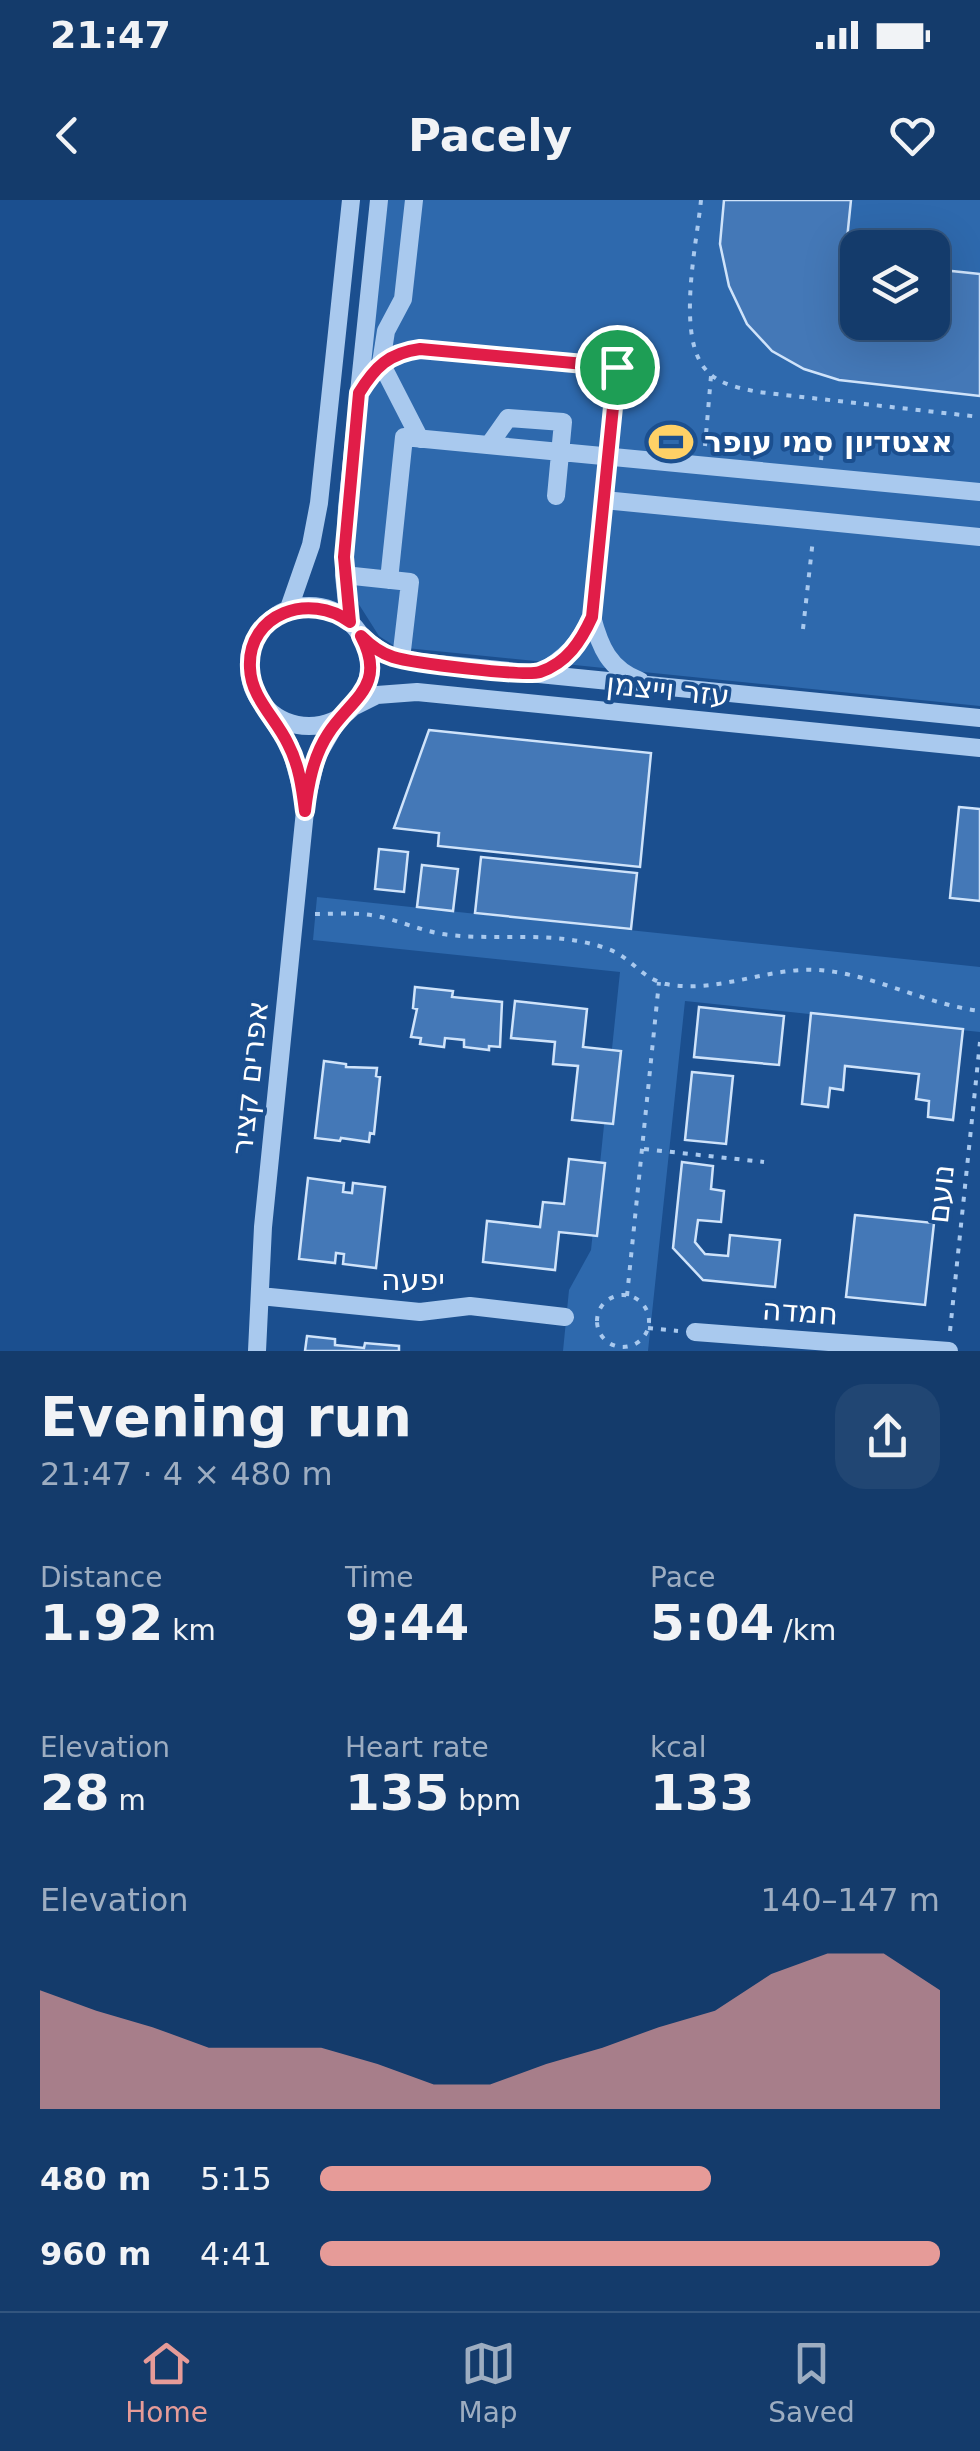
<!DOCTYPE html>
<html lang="en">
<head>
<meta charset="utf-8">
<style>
	:root { --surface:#143b6b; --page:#214673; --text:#f1f3f6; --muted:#9dadc1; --line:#33557e; --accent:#e69b98 }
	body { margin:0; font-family:"DejaVu Sans","Noto Sans Hebrew",sans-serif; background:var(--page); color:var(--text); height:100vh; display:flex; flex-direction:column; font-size:38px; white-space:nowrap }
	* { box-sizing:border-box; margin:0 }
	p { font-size:32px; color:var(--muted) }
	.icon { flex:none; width:55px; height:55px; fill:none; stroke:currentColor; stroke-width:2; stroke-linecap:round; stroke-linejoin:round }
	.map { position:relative; height:1151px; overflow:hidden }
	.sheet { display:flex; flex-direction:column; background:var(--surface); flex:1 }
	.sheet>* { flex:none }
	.tools { position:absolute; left:840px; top:30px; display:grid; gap:20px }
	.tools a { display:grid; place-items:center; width:110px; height:110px; border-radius:20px; background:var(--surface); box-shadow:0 10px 40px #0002,0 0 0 2px var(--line); font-size:50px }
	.pin { position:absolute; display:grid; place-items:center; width:85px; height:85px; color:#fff; margin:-42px; border:5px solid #fff; border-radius:50%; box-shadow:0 2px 10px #0007 }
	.round { display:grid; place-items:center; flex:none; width:105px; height:105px; border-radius:30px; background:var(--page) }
	.headline { display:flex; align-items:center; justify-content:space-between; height:170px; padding:0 40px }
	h1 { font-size:55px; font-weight:700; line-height:75px }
	.figures { display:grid; grid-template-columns:repeat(3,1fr); gap:15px; height:170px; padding:10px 40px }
	.figures div { display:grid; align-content:center }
	.figures b { font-size:50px; font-weight:700 }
	.figures small { font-size:28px; font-weight:400 }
	.figures p { font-size:28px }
	.chart { height:280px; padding:20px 40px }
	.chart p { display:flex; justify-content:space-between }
	.chart svg { width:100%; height:180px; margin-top:10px; fill:var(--accent); opacity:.7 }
	ul { padding:0 40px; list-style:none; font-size:32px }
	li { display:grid; grid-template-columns:160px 120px 1fr; align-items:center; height:75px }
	li i { height:25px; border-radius:12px; background:var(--accent) }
	.status { display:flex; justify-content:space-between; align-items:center; height:70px; padding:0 50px; background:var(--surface); direction:ltr }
	.status svg { height:28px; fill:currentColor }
	header { display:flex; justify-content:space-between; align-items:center; height:130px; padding:0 40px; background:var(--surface); font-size:45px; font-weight:700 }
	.tabs { display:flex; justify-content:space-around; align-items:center; height:140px; border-top:2px solid var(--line); background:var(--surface); font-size:28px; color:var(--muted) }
	.tabs a { display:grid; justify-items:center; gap:5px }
	.tabs .selected { color:var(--accent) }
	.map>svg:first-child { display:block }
	.green { fill:#2e69ad; fill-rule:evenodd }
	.building { fill:#4478b7; stroke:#cfe3fa; stroke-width:2.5 }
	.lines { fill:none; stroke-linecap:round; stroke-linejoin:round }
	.path { stroke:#a9c9ee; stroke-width:4; stroke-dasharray:5 8; stroke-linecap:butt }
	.minor { stroke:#a9c9ee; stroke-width:18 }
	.route-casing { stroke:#fff; stroke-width:20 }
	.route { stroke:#e11d48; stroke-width:12 }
	.labels { text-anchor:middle; stroke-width:8; stroke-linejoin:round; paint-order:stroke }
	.poi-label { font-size:30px; font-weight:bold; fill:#fff; stroke:#1b4f8f; text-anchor:start }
	.street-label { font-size:30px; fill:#fff; stroke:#1b4f8f }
</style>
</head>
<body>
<div class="status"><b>21:47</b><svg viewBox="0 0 49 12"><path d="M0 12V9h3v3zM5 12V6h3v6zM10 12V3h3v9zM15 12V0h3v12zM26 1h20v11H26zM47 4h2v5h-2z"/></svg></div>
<header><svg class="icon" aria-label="back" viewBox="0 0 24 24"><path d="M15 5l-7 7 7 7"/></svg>Pacely<svg class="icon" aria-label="heart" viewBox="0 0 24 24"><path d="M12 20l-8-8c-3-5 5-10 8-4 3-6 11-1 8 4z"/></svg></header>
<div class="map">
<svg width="980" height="1151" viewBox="0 0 980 1151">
	<rect width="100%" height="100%" fill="#1b4f8f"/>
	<path class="green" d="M384,0h596v506l-584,-59 -17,-11 -26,-41 -3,-35zM858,48h74v74h-74z
		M317,697l663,70v65l-295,-31 -37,350h-85l6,-61 22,-40 29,-278 -307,-32z"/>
	<path class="building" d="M724,0h127l-4,39 11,17v66h74v-53l48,5v122l-141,-16 -35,-11 -32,-18 -25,-27 -18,-38 -9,-42z
		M429,530l222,23 -11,114 -202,-21 1,-13 -45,-5z
		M959,607l21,2v92l-30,-3z
		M379,649l29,3 -4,40 -29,-3z
		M481,657l156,16 -6,56 -156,-16z
		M422,665l36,4 -5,42 -36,-4z
		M415,787l38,4 -1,6 50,5 -2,45 -11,-1v4l-25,-3v-7l-19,-2 -1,9 -24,-3 1,-6 -10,-1 6,-28 -4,-1z
		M515,801l72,8 -4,38 38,4 -8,73 -41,-4 6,-54 -25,-2 2,-22 -44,-4z
		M699,807l85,9 -5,49 -85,-8z
		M811,813l152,16 -10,91 -25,-3 1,-16 -13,-2 3,-25 -74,-8 -2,24 -13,-2 -2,19 -26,-3z
		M324,861l22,3v3l31,1 -1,8 4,1 -6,57 -4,-1 -1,9 -28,-4 -1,3 -25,-3z
		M692,872l41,4 -7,68 -41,-4z
		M569,959l36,4 -8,73 -38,-4 -4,38 -72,-8 4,-41 53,6 3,-25 21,2z
		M682,962l31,4 -2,23 13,2 -3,31 -23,-2 -3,22 10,12 23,2 2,-21 50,5 -5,47 -72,-7 -30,-32z
		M308,978l36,5 -1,9 9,1 1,-10 32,4 -9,81 -33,-4 1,-10 -8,-1 -1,10 -36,-4z
		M855,1015l79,8 -9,82 -79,-8z
		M307,1136l28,3v6l29,3 1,-5 34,3v5h-94z"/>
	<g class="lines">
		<path class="path" d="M701,0c-4,43 -26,138 6,171 13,14 33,17 51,21l222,25
			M705,246l6,-70
			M821,260l1,-10
			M803,429l10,-90
			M315,714c20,0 41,-2 61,2 22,4 43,14 66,18 55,8 112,-5 166,15 23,8 34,30 58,35 51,10 101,-17 152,-14 56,4 106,34 162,41
			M644,949l120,13
			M597 1121a26 26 0 1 1 52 0a26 26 0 1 1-52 0Z
			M627,1096l32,-314
			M648,1128l30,3
			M950,1131l30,-289"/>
		<path class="minor" d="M414,0l-11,99 -17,32 -5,32 39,76
			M359,193c16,-26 30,-39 61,-44l197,18 -25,250c-13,27 -27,42 -53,56
			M489,245l19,-27 55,4 -7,74
			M604,300l376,37
			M344,375l66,7 -9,77
			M389,380l15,-143 576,55
			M249 466a60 60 0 1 1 120 0a60 60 0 1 1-120 0Z
			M288,411l23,-66 8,-42 32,-303
			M592,417c8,30 17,52 48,64
			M349,422l-5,-47 3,-67 32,-308
			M361,437l26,18 31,7 562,56
			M353,507l24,-12 40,-3 563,56
			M268,513l22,33 13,48
			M260,1096l160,16 50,-6 95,11
			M695,1132l254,19
			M257,1151l6,-124 43,-426 11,-45 22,-38"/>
	</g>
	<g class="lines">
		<g class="route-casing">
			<path id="route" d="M420,149l197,18 -25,250c-11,24 -25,46 -52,55 -15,5 -128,-9 -147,-15 -13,-4 -22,-11 -32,-21 27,51 -11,63 -33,98 -15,23 -20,51 -23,77 -3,-24 -6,-46 -17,-67 -12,-26 -37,-46 -38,-76 -3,-55 60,-76 100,-46l-6,-65 15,-164c16,-26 30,-40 61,-44z"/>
		</g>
		<use href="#route" class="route"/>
	</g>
	<defs>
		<g id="stadium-bare" transform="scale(3.45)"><path d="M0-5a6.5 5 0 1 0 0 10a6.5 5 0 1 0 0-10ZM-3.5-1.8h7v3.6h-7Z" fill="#ffd166" stroke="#1b4f8f" stroke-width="2.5" paint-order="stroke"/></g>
	</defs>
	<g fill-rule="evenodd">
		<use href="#stadium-bare" x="671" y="242"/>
	</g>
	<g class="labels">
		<g class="poi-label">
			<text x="704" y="252">אצטדיון סמי עופר</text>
		</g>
		<g class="street-label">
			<text transform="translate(668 490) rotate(6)" y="10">עזר וייצמן</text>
			<text transform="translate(250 878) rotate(-84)" y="10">אפרים קציר</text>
			<text transform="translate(941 994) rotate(-84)" y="10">נועם</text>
			<text x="413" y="1090">יפעה</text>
			<text transform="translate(800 1112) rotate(4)" y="10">חמדה</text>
		</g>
	</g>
</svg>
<div class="tools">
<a><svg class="icon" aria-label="layers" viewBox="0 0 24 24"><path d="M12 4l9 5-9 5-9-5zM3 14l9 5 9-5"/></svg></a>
</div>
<div class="pin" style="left:617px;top:167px;background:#1e9e55"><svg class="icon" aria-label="arrive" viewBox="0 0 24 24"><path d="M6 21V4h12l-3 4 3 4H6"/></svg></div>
</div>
<section class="sheet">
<div class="headline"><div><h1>Evening run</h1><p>21:47 · 4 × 480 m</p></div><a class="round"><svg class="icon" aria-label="share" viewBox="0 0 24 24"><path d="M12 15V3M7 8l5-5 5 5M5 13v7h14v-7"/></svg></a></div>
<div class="figures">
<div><p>Distance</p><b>1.92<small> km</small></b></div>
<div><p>Time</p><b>9:44</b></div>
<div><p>Pace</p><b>5:04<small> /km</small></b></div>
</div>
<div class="figures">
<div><p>Elevation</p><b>28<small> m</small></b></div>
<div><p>Heart rate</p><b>135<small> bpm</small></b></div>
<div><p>kcal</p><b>133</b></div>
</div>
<div class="chart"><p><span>Elevation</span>140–147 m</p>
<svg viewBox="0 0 160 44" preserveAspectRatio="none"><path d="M0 44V15L10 20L20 24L30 29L40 29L50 29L60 33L70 38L80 38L90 33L100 29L110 24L120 20L130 11L140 6L150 6L160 15V44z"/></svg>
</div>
<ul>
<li><b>480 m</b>5:15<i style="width:63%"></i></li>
<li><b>960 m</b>4:41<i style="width:100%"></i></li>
</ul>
</section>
<nav class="tabs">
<a class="selected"><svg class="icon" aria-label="home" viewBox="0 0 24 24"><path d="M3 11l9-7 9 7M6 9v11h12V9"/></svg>Home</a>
<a><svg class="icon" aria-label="map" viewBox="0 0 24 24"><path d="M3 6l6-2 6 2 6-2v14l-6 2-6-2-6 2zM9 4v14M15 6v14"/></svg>Map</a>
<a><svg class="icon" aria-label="saved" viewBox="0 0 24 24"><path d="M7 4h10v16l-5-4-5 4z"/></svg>Saved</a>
</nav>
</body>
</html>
